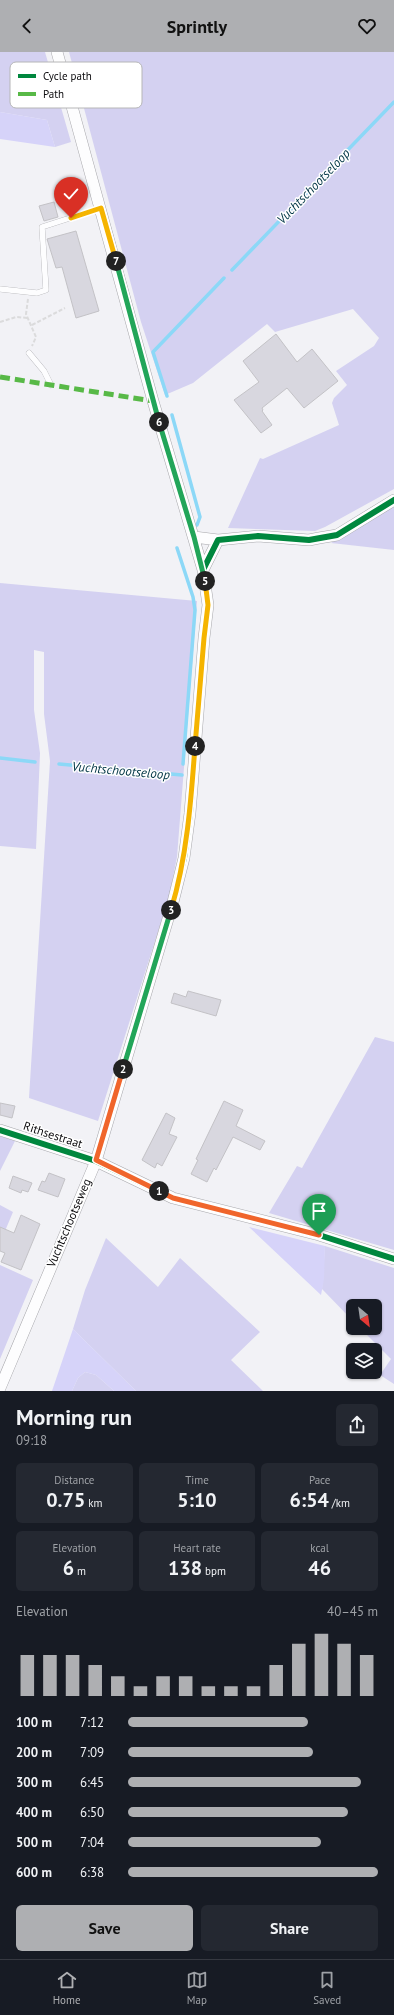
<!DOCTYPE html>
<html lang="en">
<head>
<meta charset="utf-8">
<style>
	:root { --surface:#171b24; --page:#242831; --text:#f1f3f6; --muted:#9ea1a6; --line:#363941; --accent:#aeafb2 }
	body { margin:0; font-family:"PT Sans",sans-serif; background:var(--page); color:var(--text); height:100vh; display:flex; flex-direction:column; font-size:15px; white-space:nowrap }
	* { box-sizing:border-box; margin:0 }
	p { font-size:13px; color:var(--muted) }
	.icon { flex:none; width:22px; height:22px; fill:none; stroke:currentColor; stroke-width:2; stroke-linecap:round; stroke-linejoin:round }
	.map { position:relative; height:1339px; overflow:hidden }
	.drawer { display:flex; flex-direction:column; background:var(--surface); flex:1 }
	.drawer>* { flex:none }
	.needle { width:26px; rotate:151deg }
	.fabs { position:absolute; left:346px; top:1247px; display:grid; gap:8px }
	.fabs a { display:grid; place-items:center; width:36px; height:36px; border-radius:6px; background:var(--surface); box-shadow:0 1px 3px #0004; font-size:20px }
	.pin { position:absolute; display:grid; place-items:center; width:34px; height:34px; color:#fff; margin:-41px -17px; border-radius:50% 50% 50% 0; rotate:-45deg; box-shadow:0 0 4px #0007 }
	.pin .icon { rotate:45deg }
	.km { position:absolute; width:20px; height:20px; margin:-10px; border-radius:50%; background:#222; color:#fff; font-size:11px; line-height:20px; text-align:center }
	.round { display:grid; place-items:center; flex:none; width:42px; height:42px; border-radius:6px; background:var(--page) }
	.overview { display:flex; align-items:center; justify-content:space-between; height:68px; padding:0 16px }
	h1 { font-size:22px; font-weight:700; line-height:30px }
	.metrics { display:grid; grid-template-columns:repeat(3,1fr); gap:6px; height:68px; padding:4px 16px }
	.metrics div { display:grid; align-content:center; border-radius:6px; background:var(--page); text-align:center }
	.metrics b { font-size:20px; font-weight:700 }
	.metrics small { font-size:11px; font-weight:400 }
	.metrics p { font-size:11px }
	.chart { height:112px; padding:8px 16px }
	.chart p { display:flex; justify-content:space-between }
	.chart svg { width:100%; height:72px; margin-top:4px; stroke:var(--accent); stroke-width:6 }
	.primary-button { display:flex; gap:8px; margin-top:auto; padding:8px 16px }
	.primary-button a { flex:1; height:46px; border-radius:6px; background:var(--accent); color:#111; font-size:16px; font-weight:700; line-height:46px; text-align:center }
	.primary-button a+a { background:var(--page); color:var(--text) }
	ul { padding:0 16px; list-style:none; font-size:13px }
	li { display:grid; grid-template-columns:64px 48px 1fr; align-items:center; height:30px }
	li i { height:10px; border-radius:5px; background:var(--accent) }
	header { display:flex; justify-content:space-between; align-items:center; height:52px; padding:0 16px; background:var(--accent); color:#111; font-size:18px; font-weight:700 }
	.tabs { display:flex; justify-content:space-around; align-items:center; height:56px; border-top:1px solid var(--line); background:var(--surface); font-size:11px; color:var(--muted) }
	.tabs a { display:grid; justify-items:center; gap:2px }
	.tabs .current { color:var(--accent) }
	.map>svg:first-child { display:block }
	.green { fill:#d4d1f1 }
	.forest { fill:#d6d3f9 }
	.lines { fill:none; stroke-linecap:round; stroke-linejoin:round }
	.stream { stroke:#8cd8f7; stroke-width:3.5 }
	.building { fill:#d8d7df; stroke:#c3c2c6 }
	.lane-casing { stroke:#a7a7ab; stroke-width:6 }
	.street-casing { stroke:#a7a7ab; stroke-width:12 }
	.path { stroke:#dbdbdc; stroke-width:2; stroke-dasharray:4 2; stroke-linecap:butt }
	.lane { stroke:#fdfdfe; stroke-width:5.5 }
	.street { stroke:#fdfdfe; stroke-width:11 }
	.quiet { stroke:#58b947; stroke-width:5; stroke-dasharray:10 5; stroke-linecap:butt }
	.cycleway-casing { stroke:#fff; stroke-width:8 }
	.cycleway { stroke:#00873e; stroke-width:6 }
	.split-1-casing { stroke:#fff; stroke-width:8 }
	.split-2-casing { stroke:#fff; stroke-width:8 }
	.split-3-casing { stroke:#fff; stroke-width:8 }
	.split-4-casing { stroke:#fff; stroke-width:8 }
	.split-5-casing { stroke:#fff; stroke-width:8 }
	.split-6-casing { stroke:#fff; stroke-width:8 }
	.split-7-casing { stroke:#fff; stroke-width:8 }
	.split-8-casing { stroke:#fff; stroke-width:8 }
	.split-1 { stroke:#f0652b; stroke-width:5 }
	.split-2 { stroke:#f0652b; stroke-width:5 }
	.split-3 { stroke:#22a559; stroke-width:5 }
	.split-4 { stroke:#f5b400; stroke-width:5 }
	.split-5 { stroke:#f5b400; stroke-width:5 }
	.split-6 { stroke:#22a559; stroke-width:5 }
	.split-7 { stroke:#22a559; stroke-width:5 }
	.split-8 { stroke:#f5b400; stroke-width:5 }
	.labels { text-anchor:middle; stroke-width:3; stroke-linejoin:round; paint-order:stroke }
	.street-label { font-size:12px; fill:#0c0b0e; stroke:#fff }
	.water-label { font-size:13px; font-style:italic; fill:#003545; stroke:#fff }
	.key { fill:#fff; stroke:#b6b6b7; stroke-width:1 }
	.key-label { font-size:11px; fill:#0c0b0e }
</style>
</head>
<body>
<header><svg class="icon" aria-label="back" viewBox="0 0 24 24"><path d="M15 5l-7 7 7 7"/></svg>Sprintly<svg class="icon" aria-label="heart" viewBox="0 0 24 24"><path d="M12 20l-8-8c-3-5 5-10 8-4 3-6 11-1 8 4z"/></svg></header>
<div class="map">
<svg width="394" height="1339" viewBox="0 0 394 1339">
	<rect width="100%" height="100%" fill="#f2f2f6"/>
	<path class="green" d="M0,0h45l26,90 -16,5 -8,-27 -47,-8z
		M69,0h325v437l-69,38 -10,4 -87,-3 32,-70 3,1 76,-34 -7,-22 2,-5 13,-13 -11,-14 38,-25 5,-8 -26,-29 -78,23 -8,-8 -74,59 -28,12 -24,-73z
		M394,451v47l-63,-7z
		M0,531l197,18 -20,256 -8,40 -71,224 -69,-23 21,-337 -6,-47v-62l-10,-2v60l6,43 -4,96 -36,-3z
		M375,985l19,5v208l-125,-37 28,-47 5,2z
		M0,1084l15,5 -15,30z
		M0,1153l13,7 -13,31z
		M106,1186l52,49 22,-29 80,74 -29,28 32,31h-127l-63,-62 12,-39z
		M325,1194l69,22v116l-14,-9 11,-16 -31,-31h15v-22h-22v15l-31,-32z
		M0,1213l33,15 -33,79z
		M85,1320l11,3 18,16h-42l6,-13z"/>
	<path class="forest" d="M0,60l47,8 8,27 -55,-8z
		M249,1175l76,19 -1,33 -3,16z
		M73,1277l63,62h-22l-18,-16 -11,-3 -7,6 -6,13h-20z"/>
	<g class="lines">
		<path class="stream" d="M232,218l162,-168
			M167,344l-14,-44 71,-74
			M172,363l28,102 -3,8
			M177,496l16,49 2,13 -12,154
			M0,706l35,4
			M59,712l123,11"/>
	</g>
	<path class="building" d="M54,150l4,15 -14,4 -5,-15z
		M76,179l23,80 -23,7 -14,-51 -6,1 -9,-29z
		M276,282l21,28 15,-13 26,32 -34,27 -17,-20 -25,20 1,2 -1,1 10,14 -11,8 -27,-33 25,-18 -16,-21z
		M188,939l33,9 -5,16 -45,-13 3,-10 12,4z
		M224,1049l19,9 -7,16 29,15 -5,9 -27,-13 -17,33 -2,-2 -7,14 -16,-8 7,-14 -2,-1z
		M0,1051l15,3 -3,12 -12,-3z
		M166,1061l9,5 -6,16 8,3 -15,29 -5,-3 -2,5 -13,-8z
		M49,1121l16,6 -7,18 -20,-7 4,-9 3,1z
		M13,1124l19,7 -4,9 -6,-2 -1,3 -12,-5z
		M21,1163l19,9 -19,46 -20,-8 4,-9 -5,-2v-24l14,6z"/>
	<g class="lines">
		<g class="lane-casing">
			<path id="lane" d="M0,237l37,4 9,-3 -4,-63 59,-19
				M29,301l15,18 7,14"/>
		</g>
		<g class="street-casing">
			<path id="street" d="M194,485l24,3 40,-4 51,4 10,-2 18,-3 57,-35
				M203,518l15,-30
				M0,1078l96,31 77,37 146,37 75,24
				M0,1336l96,-227 77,-259 11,-44 6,-45 14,-175 4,-33 -5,-35 -50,-169 -96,-349"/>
		</g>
		<path class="path" d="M28,247l-2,15 10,23 -4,9
			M0,270l16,-5 12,1
			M32,273l33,-17"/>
		<use href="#lane" class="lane"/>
		<use href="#street" class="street"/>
		<path class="quiet" d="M0,325l153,24"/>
		<g class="cycleway-casing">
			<path id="cycleway" d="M0,1078l96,31 77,37 146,37 75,24
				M96,1109l77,-259 11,-44 6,-45 14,-175 4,-33 -5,-35 15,-30 40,-4 51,4 28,-5 57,-35"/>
		</g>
		<use href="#cycleway" class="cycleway"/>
	</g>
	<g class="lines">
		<g class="split-1-casing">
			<path id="split-1" d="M159,1139l14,7 146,37"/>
		</g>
		<g class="split-2-casing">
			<path id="split-2" d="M123,1017l-27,91 63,31"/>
		</g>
		<g class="split-3-casing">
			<path id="split-3" d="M123,1017l48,-159"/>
		</g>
		<g class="split-4-casing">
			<path id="split-4" d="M171,858c16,-53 20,-109 24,-164"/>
		</g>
		<g class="split-5-casing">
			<path id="split-5" d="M195,694l9,-108 4,-33 -3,-24"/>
		</g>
		<g class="split-6-casing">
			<path id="split-6" d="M159,370l35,115 11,44"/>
		</g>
		<g class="split-7-casing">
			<path id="split-7" d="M116,209l43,161"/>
		</g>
		<g class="split-8-casing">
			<path id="split-8" d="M71,166l30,-10 15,53"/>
		</g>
		<use href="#split-1" class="split-1"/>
		<use href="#split-2" class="split-2"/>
		<use href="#split-3" class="split-3"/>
		<use href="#split-4" class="split-4"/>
		<use href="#split-5" class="split-5"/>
		<use href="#split-6" class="split-6"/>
		<use href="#split-7" class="split-7"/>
		<use href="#split-8" class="split-8"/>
	</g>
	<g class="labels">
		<g class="street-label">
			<text transform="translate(53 1083) rotate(18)" y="4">Rithsestraat</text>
			<text transform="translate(69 1171) rotate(-67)" y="4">Vuchtschootseweg</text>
		</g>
		<g class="water-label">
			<text transform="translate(313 134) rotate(-46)" y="5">Vuchtschootseloop</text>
			<text transform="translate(121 718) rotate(5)" y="5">Vuchtschootseloop</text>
		</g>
	</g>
	<rect x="10" y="10" width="132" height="46" rx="6" class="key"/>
	<rect x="18" y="22" width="18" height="4" fill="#00873e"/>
	<rect x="18" y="40" width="18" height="4" fill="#58b947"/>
	<g class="key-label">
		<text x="43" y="28">Cycle path</text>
		<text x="43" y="46">Path</text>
	</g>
</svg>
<div class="fabs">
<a><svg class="needle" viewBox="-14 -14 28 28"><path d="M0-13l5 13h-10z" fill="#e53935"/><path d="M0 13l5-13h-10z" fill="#9ea1a6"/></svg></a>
<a><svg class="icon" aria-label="layers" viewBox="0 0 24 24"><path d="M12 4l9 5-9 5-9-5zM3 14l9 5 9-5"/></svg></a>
</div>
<div class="pin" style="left:319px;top:1183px;background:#1e9e55"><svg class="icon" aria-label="arrive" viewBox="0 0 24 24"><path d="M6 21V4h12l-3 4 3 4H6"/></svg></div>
<div class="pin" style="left:71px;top:166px;background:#d93025"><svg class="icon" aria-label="check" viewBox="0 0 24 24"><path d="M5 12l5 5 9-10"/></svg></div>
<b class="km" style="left:159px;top:1139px">1</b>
<b class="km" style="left:123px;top:1017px">2</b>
<b class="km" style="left:171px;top:858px">3</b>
<b class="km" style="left:195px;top:694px">4</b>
<b class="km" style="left:205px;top:529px">5</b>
<b class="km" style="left:159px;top:370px">6</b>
<b class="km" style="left:116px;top:209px">7</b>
</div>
<section class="drawer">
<div class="overview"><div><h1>Morning run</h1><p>09:18</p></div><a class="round"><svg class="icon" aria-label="share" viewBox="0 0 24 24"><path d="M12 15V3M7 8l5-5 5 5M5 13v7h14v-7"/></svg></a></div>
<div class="metrics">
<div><p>Distance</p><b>0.75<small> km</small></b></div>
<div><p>Time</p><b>5:10</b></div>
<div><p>Pace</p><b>6:54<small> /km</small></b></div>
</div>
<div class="metrics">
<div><p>Elevation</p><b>6<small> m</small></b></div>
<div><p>Heart rate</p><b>138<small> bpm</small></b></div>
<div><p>kcal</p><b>46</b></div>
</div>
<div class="chart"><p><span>Elevation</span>40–45 m</p>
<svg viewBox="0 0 160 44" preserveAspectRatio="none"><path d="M5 44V19M15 44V19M25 44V19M35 44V25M45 44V32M55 44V38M65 44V32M75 44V32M85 44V38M95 44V38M105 44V38M115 44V25M125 44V12M135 44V6M145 44V12M155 44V19"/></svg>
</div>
<ul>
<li><b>100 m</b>7:12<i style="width:72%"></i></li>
<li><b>200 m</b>7:09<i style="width:74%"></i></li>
<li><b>300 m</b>6:45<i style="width:93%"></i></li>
<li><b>400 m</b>6:50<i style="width:88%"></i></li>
<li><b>500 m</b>7:04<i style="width:77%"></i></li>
<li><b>600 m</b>6:38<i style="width:100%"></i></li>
</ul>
<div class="primary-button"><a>Save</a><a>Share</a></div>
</section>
<nav class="tabs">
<a class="current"><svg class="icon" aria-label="home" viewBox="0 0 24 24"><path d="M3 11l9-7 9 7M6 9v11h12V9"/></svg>Home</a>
<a><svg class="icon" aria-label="map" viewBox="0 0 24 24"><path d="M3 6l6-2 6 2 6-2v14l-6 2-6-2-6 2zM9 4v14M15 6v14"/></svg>Map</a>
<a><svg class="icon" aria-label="saved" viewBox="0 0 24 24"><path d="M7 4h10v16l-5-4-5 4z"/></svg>Saved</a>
</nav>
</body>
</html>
